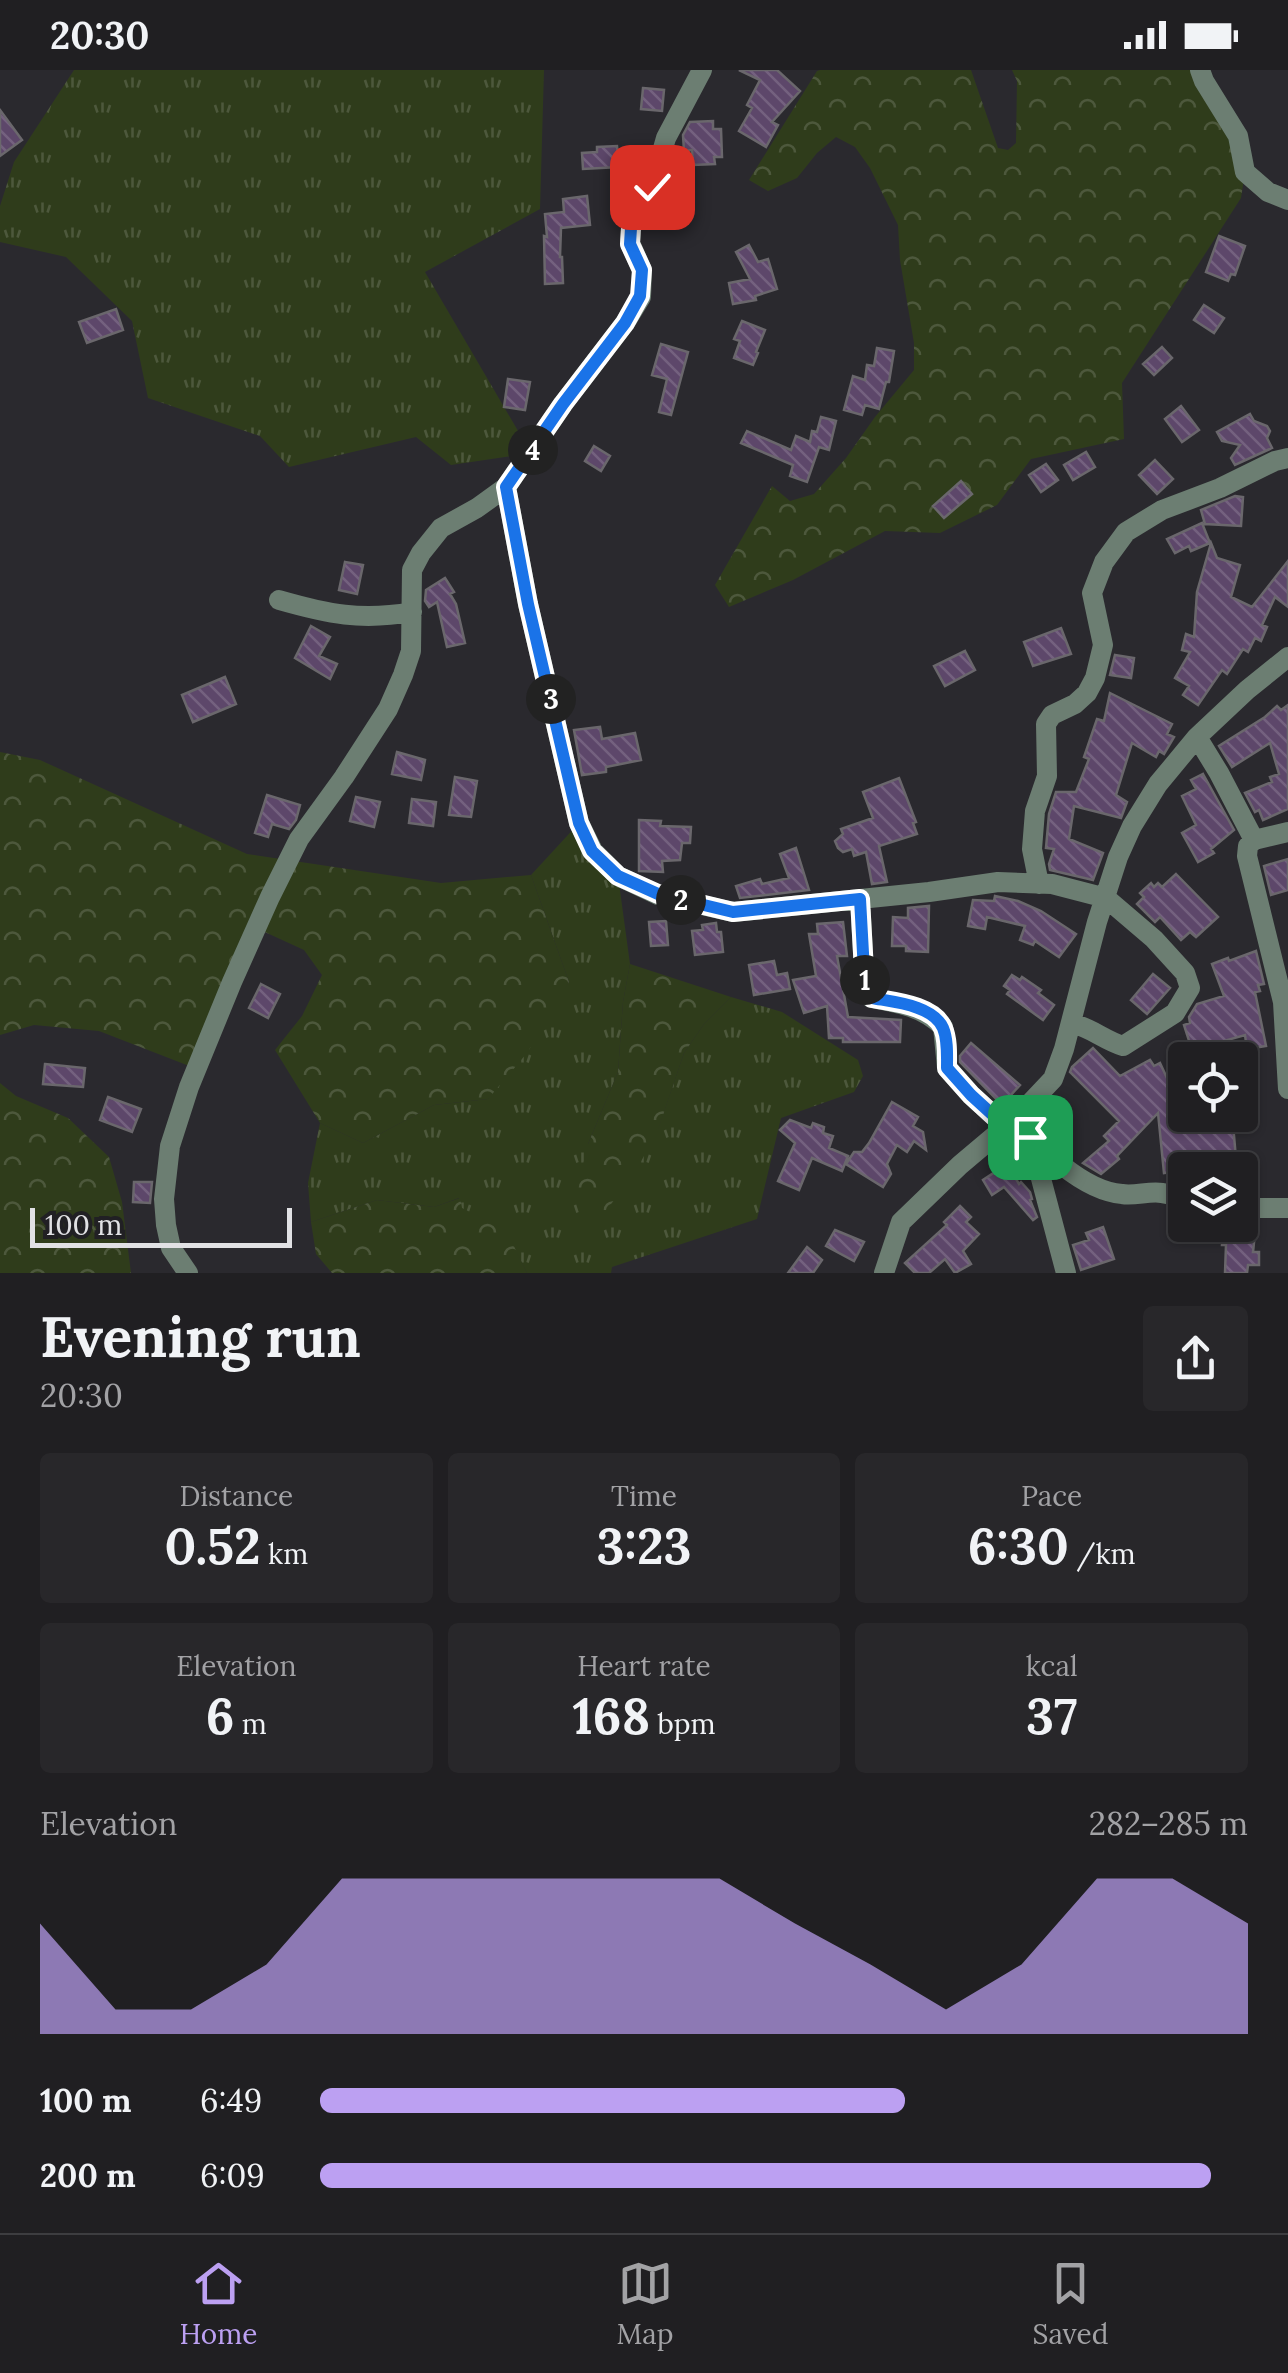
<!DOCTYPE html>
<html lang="en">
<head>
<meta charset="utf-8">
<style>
	:root { --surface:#201f22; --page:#28272a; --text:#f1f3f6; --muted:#a2a2a5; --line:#3d3d40; --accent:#bca0f2 }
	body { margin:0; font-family:Lora,serif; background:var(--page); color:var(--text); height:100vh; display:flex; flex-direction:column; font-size:38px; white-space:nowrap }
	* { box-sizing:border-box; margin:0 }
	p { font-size:32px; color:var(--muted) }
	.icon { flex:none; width:55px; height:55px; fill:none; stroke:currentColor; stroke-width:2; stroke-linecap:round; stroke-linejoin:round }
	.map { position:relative; height:1203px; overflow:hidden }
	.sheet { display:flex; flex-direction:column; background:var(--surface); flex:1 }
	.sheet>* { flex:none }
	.buttons { position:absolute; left:1168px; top:972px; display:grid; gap:20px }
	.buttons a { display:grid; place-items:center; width:90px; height:90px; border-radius:10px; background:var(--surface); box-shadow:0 2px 8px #0004,0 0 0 2px var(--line); font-size:50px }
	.scale { position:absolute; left:30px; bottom:25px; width:262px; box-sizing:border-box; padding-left:10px; border:5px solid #e1e1e4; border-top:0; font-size:28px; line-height:35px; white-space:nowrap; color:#e1e1e4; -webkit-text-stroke:8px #212024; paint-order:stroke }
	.pin { position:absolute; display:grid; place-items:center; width:85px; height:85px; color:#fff; margin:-42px; border-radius:20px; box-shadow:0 5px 15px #0006 }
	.km { position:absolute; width:50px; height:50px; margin:-25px; border-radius:50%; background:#222; color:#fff; font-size:28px; line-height:50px; text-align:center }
	.round { display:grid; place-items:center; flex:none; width:105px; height:105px; border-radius:10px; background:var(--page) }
	.overview { display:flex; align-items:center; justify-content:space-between; height:170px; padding:0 40px }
	h1 { font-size:55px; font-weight:700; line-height:75px }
	.metrics { display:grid; grid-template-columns:repeat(3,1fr); gap:15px; height:170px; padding:10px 40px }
	.metrics div { display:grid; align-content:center; border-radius:10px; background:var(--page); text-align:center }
	.metrics b { font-size:50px; font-weight:700 }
	.metrics small { font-size:28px; font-weight:400 }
	.metrics p { font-size:28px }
	.chart { height:280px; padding:20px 40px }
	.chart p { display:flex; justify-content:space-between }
	.chart svg { width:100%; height:180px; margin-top:10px; fill:var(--accent); opacity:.7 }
	ul { padding:0 40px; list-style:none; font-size:32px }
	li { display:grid; grid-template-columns:160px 120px 1fr; align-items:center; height:75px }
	li i { height:25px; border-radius:12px; background:var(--accent) }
	.status { display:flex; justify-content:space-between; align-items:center; height:70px; padding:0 50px; background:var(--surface); direction:ltr }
	.status svg { height:28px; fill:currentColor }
	.menu { display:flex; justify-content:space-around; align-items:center; height:140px; border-top:2px solid var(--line); background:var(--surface); font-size:28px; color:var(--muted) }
	.menu a { display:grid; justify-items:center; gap:5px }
	.menu .current { color:var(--accent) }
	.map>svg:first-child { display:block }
	.grass { fill:url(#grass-tufts) }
	.forest { fill:url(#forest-crowns) }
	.building { fill:url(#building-back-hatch); stroke:#6a676c; stroke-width:2.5 }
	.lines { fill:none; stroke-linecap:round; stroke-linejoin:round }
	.minor { stroke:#6c7e72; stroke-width:20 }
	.route-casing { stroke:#fff; stroke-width:20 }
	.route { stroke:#1a73e8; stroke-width:12 }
</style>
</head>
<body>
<div class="status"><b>20:30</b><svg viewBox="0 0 49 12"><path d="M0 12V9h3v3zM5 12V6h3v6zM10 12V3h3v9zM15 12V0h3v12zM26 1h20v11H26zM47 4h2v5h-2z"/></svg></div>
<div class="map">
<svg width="1288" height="1203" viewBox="0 0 1288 1203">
	<defs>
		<pattern id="grass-tufts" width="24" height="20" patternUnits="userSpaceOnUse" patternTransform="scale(2.5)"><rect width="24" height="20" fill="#2f3c1b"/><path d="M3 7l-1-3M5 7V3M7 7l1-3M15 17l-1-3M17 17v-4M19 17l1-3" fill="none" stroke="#4d583c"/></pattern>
		<pattern id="forest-crowns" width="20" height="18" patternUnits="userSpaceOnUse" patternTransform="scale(2.5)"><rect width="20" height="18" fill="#2f3c1b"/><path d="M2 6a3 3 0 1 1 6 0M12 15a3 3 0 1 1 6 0" fill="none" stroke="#4d583c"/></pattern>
		<pattern id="building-back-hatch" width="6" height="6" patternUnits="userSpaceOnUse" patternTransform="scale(2.5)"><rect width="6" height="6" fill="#5d476a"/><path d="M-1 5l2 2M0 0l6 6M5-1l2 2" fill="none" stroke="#74617f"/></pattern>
	</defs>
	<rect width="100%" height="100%" fill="#2a292e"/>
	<path class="grass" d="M74,0h470l-4,139 -115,63 106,181 -80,12 -35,-28 -127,30 -29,-31 -112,-38 -16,-77 -66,-64 -66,-15v-36l14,-44z
		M579,753l39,53 12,88 -7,38 -5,70 -30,72 70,-15 26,-76 20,-29 27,-27 51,15 76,48 5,16 -9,16 -73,26 -24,101 -145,48 -1,6h-84l-22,-43 -44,-22 -2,-10 -25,9 -57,-7 -66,22 -3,-39 12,-60 43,20 71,-38 54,-6 81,-117 -38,-107z"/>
	<path class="forest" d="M820,0h151l27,78 10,2 8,-7 1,-62 -5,-11h188l45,102 -4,26 -119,185 2,56 -93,20 -34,46 -57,28 -55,-2 -92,49 -64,27 -14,-22 57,-99 18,15 24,-7 32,-36 29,-41 39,-47v-27l-14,-83 -2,-35 -28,-57 -15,-21 -19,-10 -19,16 -20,25 -29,13 -19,-11 68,-109z
		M0,682l40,8 207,94 194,29 90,-8 38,107 -42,71 -39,46 -54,6 -71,38 -43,-20 -45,-73 27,-34 20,-41 -18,-25 -48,-22 -59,141 -98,-38 -65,-6 -34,10z
		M630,894l101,33 -27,27 -20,29 -26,77 -27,50 -30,36 -21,1 -4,-23 12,-50 30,-72 5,-70z
		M0,1013l16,13 52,22 41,39 13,45 9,71h-131z
		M460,1128l2,10 44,22 21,43h-195l-16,-19 -5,-32 66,-22 57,7z"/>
	<path class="building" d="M739,0h38l23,21 -28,31 6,3 -12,22 -27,-16 13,-23 -5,-3 13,-25z
		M643,18l21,2 -2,21 -21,-2z
		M0,40l22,30 -22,16z
		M713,51v8h8l1,28h-8l1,7 -22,1 -1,-15 -8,1 -1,-16 7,-13z
		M617,76l2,21 -36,2 -1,-16 15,-1v-5z
		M587,126l3,29 -29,3 -1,29h2l1,26 -18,1 -1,-48 3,1 -2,-23 19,-2 -1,-13z
		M1219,166l26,10 -10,29 -4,-1 -3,7 -22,-9z
		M749,175l9,17 10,-3 9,30 -22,7 1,4 -23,4 -4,-21 21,-4 -14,-27z
		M1204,235l20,13 -10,15 -20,-13z
		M116,239l7,21 -36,13 -8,-21z
		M742,251l23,9 -9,22 2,1 -5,12 -19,-7 6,-17 -6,-2z
		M661,274l27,8 -17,63 -12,-3 8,-33 -15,-4z
		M1162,277l10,11 -18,17 -11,-11z
		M877,278l17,3 -5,31h-3l-7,27 -14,-4 -3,10 -18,-5 9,-34 12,4 2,-15 7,1z
		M508,309l22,3 -5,28 -21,-3z
		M1181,336l18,24 -17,12 -17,-23z
		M1250,344l4,7 13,5 3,5 -3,7 5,10 -37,17 -4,-7 9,-13 -18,-4 -5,-9z
		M821,347l15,4 -7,29 -10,-3 -12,35 -17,-6 3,-11 -52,-22 6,-12 44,19 5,-14 14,6 2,-11 5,1z
		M594,376l16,10 -9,15 -16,-10z
		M1086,382l9,15 -22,13 -9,-15z
		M1155,390l18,19 -16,15 -18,-19z
		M1046,394l12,16 -17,12 -12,-17z
		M961,411l11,13 -28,24 -11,-12z
		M1235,426l8,1 -2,29 -36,-2 -4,-14z
		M1202,453l8,20 -19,8 -2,-5 -14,7 -8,-14z
		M1211,473l6,15 23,7 -9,32 21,10 36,-46v46l-13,-10 -13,28 5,2 -6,14 -6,-3 -7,14 -5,-3 -16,25 -5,-4 -24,35 -15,-10 6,-9 -14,-8 15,-26 -8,-2 4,-16 8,3 3,-45z
		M345,492l18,3 -6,29 -18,-4z
		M445,508l9,14 -4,2 6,10 9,39 -18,4 -10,-45 -8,5 -4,-6 1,-11z
		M311,556l19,11 -11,19 18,8 -7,15 -35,-21z
		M1061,558l10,26 -38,12 -9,-24z
		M965,581l10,19 -30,16 -11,-20z
		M1115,585l19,3 -3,20 -21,-3z
		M225,607l11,27 -43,18 -11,-27z
		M1110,623l62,31 -5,10 7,3 -10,17 -5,-3 -3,6 -24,-14 -16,52 11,7 -6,16 -47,-12 -5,33 34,14 -10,27 -43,-10 -1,-6 5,-15 -8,-1 3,-34 7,-22h20l13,-33 -5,-2 13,-38 7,2z
		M1288,635v104l-25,11 -4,-10 -4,2 -10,-19 27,-11 -2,-5 9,-3 -9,-31 -38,24 -13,-21 46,-29 12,-11 4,4z
		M600,657l2,12 33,-6 6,27 -35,7v5l-24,3 -8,-45z
		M397,682l28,8 -4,20 -29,-6z
		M1203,704l31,56 -23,19 3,4 -16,9 -16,-29 14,-8 -14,-29 14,-7 -5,-9z
		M455,707l22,4 -6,36 -22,-2z
		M899,708l17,44 -3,1 4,11 -38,12 8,36 -15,2 -6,-32 -12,4 -2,-7 -9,3 -5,-4 -3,-7 8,-7 -2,-5 32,-11 -10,-26z
		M267,725l33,10 -4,15 -7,9 -17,-5 -4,13 -13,-4z
		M356,727l24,5 -6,25 -24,-6z
		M412,729l24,3 -3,24 -24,-3z
		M639,750l22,1 -1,5 31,1 -1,16h-8l-2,17 -18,1 1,11 -24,-1z
		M796,778l13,42 -69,8 -4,-12 24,-7 2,5 27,-6 -9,-24z
		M1288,789v31l-17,5 -7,-29z
		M1176,804l42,43 -22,20 -6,-5 -9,8 -21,-23 -5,5 -18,-18 7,-7 -4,-4 11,-10 3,4 4,-4 4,4z
		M995,826l23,5 23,10 35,23 -17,23 -24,-16 -2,4 -13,-5 5,-14 -38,-9 -2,12 -17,-3 5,-26 21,1z
		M929,836l-1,46 -22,-1v-5h-14l1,-29 15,1v-10z
		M666,851l2,24 -17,1 -2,-24z
		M843,852l4,34h-10l11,61 53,3 -1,22h-57v-4h-14l-2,-32 -23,7 -11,-33 23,-4 -7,-42h9l-1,-10z
		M716,853l1,9h4l2,20 -28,3 -3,-24 11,-1 -1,-5z
		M1256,881l8,33 -6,1 2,6 -5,1 11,54 -19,3 -2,-14 -53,15 -8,-25 6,-2 -1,-6 8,-13 27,-8 -12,-32 16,-6 1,3z
		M774,891l3,14 10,-2 3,16 -36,6 -5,-30z
		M1153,904l17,14 -23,26 -16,-14z
		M1012,905l8,5 2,-3 19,13 -3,3 16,12 -11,15 -36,-26 3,-4 -6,-4z
		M261,914l19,10 -12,24 -19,-10z
		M971,973l49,42 -18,20 -42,-43v-6z
		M1093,978l27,28 30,-16 4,6 6,-3 30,65 43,-4 4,46h-52l-21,3 -6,-60 -41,43 2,3 -18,15 -18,-11 26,-22 -5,-5 15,-15 -49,-49 2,-5z
		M45,994l40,4 -2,19 -40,-3z
		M108,1027l33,12 -9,23 -32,-12z
		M892,1032l26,15 -5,9 10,6 3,18 -12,-9 -7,11 -10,-7 -10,19 4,10 -8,13 -37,-23 8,-12h8l7,-9z
		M790,1050l21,8 2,-5 11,4 -1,6 10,3 -4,12 19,8 -6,15 -30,-13 -13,32 -21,-9 17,-38 -15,-13z
		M1007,1094l12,20 2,-2 9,10 2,7 -2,1 7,17 -4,3 -29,-33 -12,8 -9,-15z
		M134,1112h18l-2,21 -17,-1z
		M960,1136l11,11 -5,5 13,12 -16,17 8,13 -16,9 -10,-14 -16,14h-14l-10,-10 42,-38 -3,-3z
		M1103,1157l11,32 -33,11 -8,-25 16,-5 -3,-7z
		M835,1160l29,12 -10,19 -28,-15z
		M1223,1161l32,2 -2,19h6v13h-11l-1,8h-22l1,-28h-4z
		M807,1177l15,13 -9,13h-25z"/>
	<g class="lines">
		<path class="minor" d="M1200,0l4,11 34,55 7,36 23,20 20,8
			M506,417l22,117 51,219 14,28 25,25 40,19 75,17 196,-20 69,-10 54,2 54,14 48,41 31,34 5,15 -15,25 -52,33c-21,-7 -31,-18 -52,-23
			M279,530c49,14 82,21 133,12
			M1197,667l22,36 35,67 34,-8
			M1254,770l-6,6 -1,10 36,146 5,87
			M1039,814l-7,-35 3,-38 12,-35 -1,-52 6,-9 23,-11 12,-11 8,-15 8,-33 -11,-52 12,-31 22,-30 36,-22 58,-22 55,-27 13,-3
			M860,829l5,90 6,9c28,5 52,9 72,29l4,41 24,27 35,32
			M1017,1047c20,31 67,74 105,77 13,2 27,-3 40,-1 7,1 16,3 23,5
			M1030,1067l36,136
			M1240,1138h48
			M188,1203l-17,-25 -5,-23 -2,-26 6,-53 19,-59 43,-105 38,-85 29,-58 45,-62 44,-68 15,-34 8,-24 1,-81 9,-17 20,-25 36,-20 29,-21 57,-83 62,-81 16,-26 1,-27 -12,-27 1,-15 21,-41 14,-49 36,-68
			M884,1203l17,-51 59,-57 57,-48 36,-38 11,-30 33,-127 21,-65 14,-31 26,-42 39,-47 50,-47 41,-33"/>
	</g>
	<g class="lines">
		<g class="route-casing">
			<path id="route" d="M652,117l-21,41 -1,16 12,26 -2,26 -15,27 -62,81 -57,83 22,117 51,219 13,28 26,25 40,18 75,18 127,-13 5,90 7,9c21,4 61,7 71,30 5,12 4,28 4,40l24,27 35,32 11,-10 13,20"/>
		</g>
		<use href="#route" class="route"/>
	</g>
</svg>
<div class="buttons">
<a><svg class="icon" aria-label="locate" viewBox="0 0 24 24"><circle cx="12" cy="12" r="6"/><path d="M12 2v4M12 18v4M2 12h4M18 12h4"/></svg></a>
<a><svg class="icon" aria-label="layers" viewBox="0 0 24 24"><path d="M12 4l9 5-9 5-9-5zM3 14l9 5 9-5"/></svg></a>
</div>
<div class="scale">100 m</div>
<div class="pin" style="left:1030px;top:1067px;background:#1e9e55"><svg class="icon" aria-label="arrive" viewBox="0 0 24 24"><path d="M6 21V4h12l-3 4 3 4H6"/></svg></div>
<div class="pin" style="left:652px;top:117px;background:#d93025"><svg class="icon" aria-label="check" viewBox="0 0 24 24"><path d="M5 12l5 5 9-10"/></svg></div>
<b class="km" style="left:865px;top:910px">1</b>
<b class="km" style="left:681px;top:830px">2</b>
<b class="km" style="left:551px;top:629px">3</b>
<b class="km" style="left:533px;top:380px">4</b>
</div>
<section class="sheet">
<div class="overview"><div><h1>Evening run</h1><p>20:30</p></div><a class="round"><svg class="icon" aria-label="share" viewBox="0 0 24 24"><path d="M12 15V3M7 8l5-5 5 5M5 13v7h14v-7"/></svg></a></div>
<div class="metrics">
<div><p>Distance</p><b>0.52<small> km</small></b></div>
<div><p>Time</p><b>3:23</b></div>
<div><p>Pace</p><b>6:30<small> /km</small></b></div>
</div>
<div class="metrics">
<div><p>Elevation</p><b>6<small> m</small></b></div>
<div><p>Heart rate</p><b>168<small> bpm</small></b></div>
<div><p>kcal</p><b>37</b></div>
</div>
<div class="chart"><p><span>Elevation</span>282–285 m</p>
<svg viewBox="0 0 160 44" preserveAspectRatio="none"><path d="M0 44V17L10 38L20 38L30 27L40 6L50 6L60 6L70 6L80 6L90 6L100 17L110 27L120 38L130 27L140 6L150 6L160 17V44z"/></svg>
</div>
<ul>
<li><b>100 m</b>6:49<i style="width:63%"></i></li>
<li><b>200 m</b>6:09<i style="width:96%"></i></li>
</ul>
</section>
<nav class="menu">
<a class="current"><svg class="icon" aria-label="home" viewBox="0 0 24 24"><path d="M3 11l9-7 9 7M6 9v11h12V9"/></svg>Home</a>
<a><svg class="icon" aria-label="map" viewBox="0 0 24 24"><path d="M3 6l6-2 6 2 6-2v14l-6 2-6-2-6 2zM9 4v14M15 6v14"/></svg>Map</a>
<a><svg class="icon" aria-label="saved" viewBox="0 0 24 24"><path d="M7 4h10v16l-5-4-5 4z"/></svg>Saved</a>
</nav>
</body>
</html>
